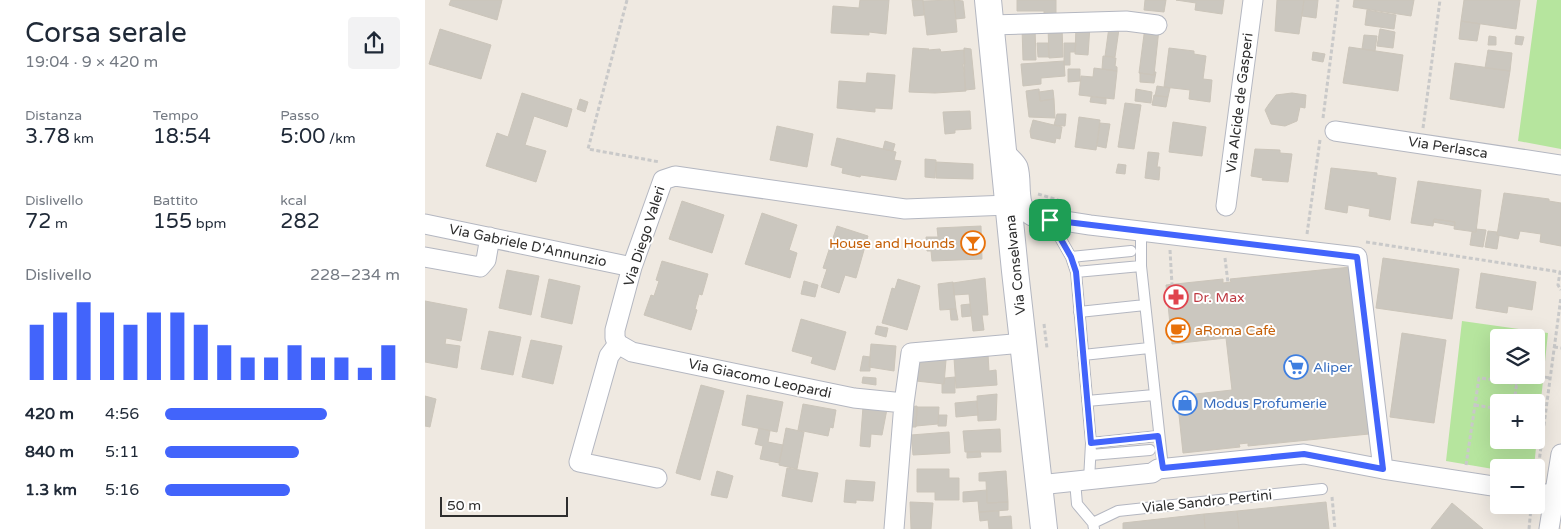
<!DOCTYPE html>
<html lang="it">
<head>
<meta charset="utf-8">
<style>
	:root { --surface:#fff; --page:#f2f2f3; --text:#1f2937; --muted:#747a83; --accent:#4264fb }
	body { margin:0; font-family:"Varela Round",sans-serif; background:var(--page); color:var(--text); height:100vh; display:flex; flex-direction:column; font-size:19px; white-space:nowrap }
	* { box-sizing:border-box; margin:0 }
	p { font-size:16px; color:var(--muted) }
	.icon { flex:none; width:28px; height:28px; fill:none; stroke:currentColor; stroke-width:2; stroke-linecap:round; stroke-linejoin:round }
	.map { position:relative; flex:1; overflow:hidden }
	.drawer { display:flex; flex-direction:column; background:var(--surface); width:425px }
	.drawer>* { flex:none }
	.tools { position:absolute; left:1065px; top:329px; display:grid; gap:10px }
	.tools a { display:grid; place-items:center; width:55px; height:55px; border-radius:5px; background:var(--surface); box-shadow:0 5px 20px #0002; font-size:25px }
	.scale { position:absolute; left:15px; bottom:12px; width:128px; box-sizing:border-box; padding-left:5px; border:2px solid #2e2e2e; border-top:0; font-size:14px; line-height:18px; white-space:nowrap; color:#2e2e2e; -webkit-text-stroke:4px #fff; paint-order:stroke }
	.pin { position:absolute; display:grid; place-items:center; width:42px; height:42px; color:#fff; margin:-21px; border-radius:10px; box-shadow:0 2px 8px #0006 }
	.round { display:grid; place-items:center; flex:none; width:52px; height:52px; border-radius:5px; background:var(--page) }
	.headline { display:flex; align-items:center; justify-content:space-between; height:85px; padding:0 25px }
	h1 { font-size:28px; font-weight:600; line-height:38px }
	.stats { display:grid; grid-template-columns:repeat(3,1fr); gap:8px; height:85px; padding:5px 25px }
	.stats div { display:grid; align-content:center }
	.stats b { font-size:21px; font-weight:600 }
	.stats small { font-size:14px; font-weight:400 }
	.stats p { font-size:14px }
	.chart { height:140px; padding:10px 25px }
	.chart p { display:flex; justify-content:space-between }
	.chart svg { width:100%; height:90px; margin-top:5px; stroke:var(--accent); stroke-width:6 }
	ul { padding:0 25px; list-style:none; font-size:16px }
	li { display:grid; grid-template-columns:80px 60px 1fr; align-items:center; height:38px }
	li i { height:12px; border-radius:6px; background:var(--accent) }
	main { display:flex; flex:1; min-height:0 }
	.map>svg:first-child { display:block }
	.green { fill:#b6e59e; fill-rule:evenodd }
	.building { fill:#cbc7bf; stroke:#cbc5ba }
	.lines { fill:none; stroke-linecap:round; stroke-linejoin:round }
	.lane-casing { stroke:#b4b7c1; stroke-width:12 }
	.street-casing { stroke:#b4b7c1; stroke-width:21 }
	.secondary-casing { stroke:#b4b7c1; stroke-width:28 }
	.path { stroke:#c9c9c9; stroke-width:3; stroke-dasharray:4 2.5; stroke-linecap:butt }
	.lane { stroke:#fff; stroke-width:10 }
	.street { stroke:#fff; stroke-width:19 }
	.secondary { stroke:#fff; stroke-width:26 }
	.route-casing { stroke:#fff; stroke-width:10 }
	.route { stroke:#4264fb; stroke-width:6 }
	.labels { text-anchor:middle; stroke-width:4; stroke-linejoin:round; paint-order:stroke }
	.street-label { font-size:14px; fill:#2e2e2e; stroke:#fff }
	.food-label { font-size:14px; fill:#c56008; stroke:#fff; text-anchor:end }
	.health-label { font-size:14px; fill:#be3a42; stroke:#fff; text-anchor:start }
	.shop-label { font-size:14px; fill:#366cbe; stroke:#fff; text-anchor:start }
</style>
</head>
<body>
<main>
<section class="drawer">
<div class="headline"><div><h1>Corsa serale</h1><p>19:04 · 9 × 420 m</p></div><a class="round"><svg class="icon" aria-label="share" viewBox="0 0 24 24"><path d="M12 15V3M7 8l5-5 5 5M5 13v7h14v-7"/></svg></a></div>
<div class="stats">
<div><p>Distanza</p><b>3.78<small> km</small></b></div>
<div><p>Tempo</p><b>18:54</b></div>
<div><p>Passo</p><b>5:00<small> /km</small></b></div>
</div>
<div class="stats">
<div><p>Dislivello</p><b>72<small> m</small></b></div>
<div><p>Battito</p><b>155<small> bpm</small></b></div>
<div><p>kcal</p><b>282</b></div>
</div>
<div class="chart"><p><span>Dislivello</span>228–234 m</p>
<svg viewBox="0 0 160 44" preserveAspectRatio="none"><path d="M5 44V17M15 44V11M25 44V6M35 44V11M45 44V17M55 44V11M65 44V11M75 44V17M85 44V27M95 44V33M105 44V33M115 44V27M125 44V33M135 44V33M145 44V38M155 44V27"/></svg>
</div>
<ul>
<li><b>420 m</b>4:56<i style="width:69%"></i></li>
<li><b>840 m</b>5:11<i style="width:57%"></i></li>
<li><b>1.3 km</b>5:16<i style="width:53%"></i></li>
</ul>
</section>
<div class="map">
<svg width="1136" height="529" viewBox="0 0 1136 529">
	<rect width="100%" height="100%" fill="#efe9e1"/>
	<path class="green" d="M1112,0h24v149l-43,-8z
		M1037,321l86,12 -14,134 -35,1v2l-53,-9zM1074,338h37v37h-37zM1074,402h37v38h-37z"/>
	<path class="building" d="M26,0h51l-5,20 -48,-15z
		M435,0h29l-3,34 -17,-2v3l-38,-2 2,-27 26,2z
		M487,0h11l1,15 -10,1z
		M529,0l9,1 2,17 -9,1z
		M529,0l3,32 -30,3 -4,-34z
		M592,0h39v15h-12v-4h-27z
		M720,0h21l-2,12 -20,-2z
		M751,0h48l-2,14 -27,-4 1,-7z
		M852,0h27l-5,34 -24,-3z
		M879,0h14l-2,18 -14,-2z
		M929,0h60l-3,16 -58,-9z
		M1039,0h56l-4,29 -55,-8z
		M942,10l29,5 -2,14 -29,-4z
		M1036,21l19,3 -3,17 -18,-2z
		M623,26h14l1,31 -14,1z
		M651,26h14l-2,29 -13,-1z
		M597,27h13l1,33h-13z
		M684,27l10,2 -4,28 -10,-1z
		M720,27l14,2 -5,46 -15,-2z
		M15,29l51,16 -10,34 -52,-15z
		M955,29l15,3 -2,16 -16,-2z
		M939,35l13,1 -2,15 -13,-2z
		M1064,36l7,1v8h-8z
		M1091,36l8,1 -2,8 -7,-1z
		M612,43h11l1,14h-11z
		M639,43h12l-1,9h-5v13h-6z
		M924,47l54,8 -5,36 -55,-8z
		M488,48l16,1 -1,1 12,-1 1,3 23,-2 1,14h-2l3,27 -31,2 -26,-1z
		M539,48l7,1 4,40 -10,1z
		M744,48l25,3v3l12,2 -3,23 9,1 -2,22 -21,-3 1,-9 -26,-3z
		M1063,50l24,3 -2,18 -25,-3z
		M888,52l12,2 -2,8 -11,-2z
		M678,56l13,2 -1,8 2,1v4l-15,-2z
		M639,61l1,15 -24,2v6l-18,2 -2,-22z
		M1030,63l55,8 -6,37 -54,-9z
		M669,68l23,3 -3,28 -35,-4 2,-19 12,1z
		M643,69h12v12l-12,1z
		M729,72h2l-2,11 -14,-1v-9l14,2z
		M442,73l28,2 -3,34 -17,-1v4l-38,-4 2,-27 27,2z
		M732,86l13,2 -2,9 -13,-1z
		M614,89l1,12 14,-2 1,19 -26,-1 -3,-26z
		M711,89l16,3 -1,11 -16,-2z
		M628,90l1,9 -14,2 -1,-9z
		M97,93l50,16 -5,18 -33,-11 -9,29 21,6 -10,31 -50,-16 11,-33 11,4z
		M867,93l14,2 -1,13 -5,-1 -3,14 -12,5 -14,-2 -6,-14 4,-6 7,-9z
		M729,95l14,2 -2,10 -14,-2z
		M666,97l15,1v6l-16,-2z
		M155,99l8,3 -3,10 -8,-3z
		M700,103l16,2 -7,44 -16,-2z
		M545,111l1,18 -16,1v3l-10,1 -2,-22z
		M632,114h9l-1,12 -11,-1z
		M654,117l21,3 -4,30 -21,-3z
		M608,120l29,7 -2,12 -4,-1 -1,5 -24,-5 -1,-7z
		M748,122l33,5 -4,29 -33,-4z
		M675,123l10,1 -4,24 -9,-2z
		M352,126l36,8 -6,33 -37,-7z
		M412,138l59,14 -2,8 7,1 -5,19 -35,-5 -1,2 -18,-4 1,-5 -12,-3z
		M460,141l10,3 -2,7 -10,-2z
		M830,149l25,1v3l12,1 -4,28 -26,-2 1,-2 -12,-2z
		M723,152l11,1 -2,14h3l-1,13 -14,-2z
		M500,159l11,1 -1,18 -10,-1z
		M511,162l37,2v15l-37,-1z
		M693,164l8,1 -1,9 -9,-1z
		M906,168l46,5v2l19,3 -6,42 -21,-4 1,-7 -22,-4 -1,8 -22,-4z
		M993,181l63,9 -5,42 -22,-3 1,-7 -21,-3 -1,7 -22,-3z
		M1079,193l45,6v2l12,2v43l-21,-4 1,-8 -21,-3 -2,8 -21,-4z
		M257,201l42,14 -12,38 -43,-14z
		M337,213l35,12 -8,25 8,3 -7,25 -45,-14z
		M1009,219l21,3v4l-22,-4z
		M412,226l31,10 -12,42 -11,-3 -6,18 -18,-6 6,-18 -4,-1z
		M556,226l1,33 -50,2 -1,-10h-4l-1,-14h12l-1,-9z
		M1051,229l10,1 -3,17 -13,-2 2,-13h4z
		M1063,231l9,1v3l2,1 -2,13 -12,-2z
		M958,258l76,11 -7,50 -76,-11z
		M237,261l46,13 -6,21 -3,-1 -4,15 2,1 -6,20 -47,-15 7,-20 3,1 5,-15 -3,-1z
		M926,267l18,167 -121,12v-3l-9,1 1,3 -57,6 -6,-57 55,-6 -6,-52 -54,6 -6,-59 57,-6v4l8,-1 -1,-3z
		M82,270l32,6 -8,39 -32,-7z
		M1056,273l55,9 -4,28 -24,-4 -1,7 -31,-5z
		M560,278l3,37h-6l2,15 -11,1 -4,-37 -15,1 -1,-12z
		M124,279l31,7 -8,38 -31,-7z
		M473,279l22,7 -13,44 -25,-7 10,-35 3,1z
		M379,281l14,4 -3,12 -14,-3z
		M528,282l3,27 -16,1 -2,-26z
		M0,301l42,8 -6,32 -15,-3 -1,6 15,2 -3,22 -32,-6z
		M545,304l1,12 -9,1 -1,-12z
		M525,309h6l2,11h-7z
		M376,319l45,13 -11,38 -24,-7 2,-6 -21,-6z
		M452,326l11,2 -2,9 -11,-3z
		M64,331l32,6 -8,38 -32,-6z
		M977,333l44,7 -12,83 -44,-6z
		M106,340l31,6 -9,38 -31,-7z
		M446,344l25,2 -2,25 -25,-4z
		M563,354l1,17 7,-1 1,15 -41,3 -2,-30z
		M438,356l7,1v14h-10z
		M493,357l28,3 -2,24 -28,-3z
		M438,377l13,1v7l-14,-2z
		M530,377v16h-13v-9h2l1,-6z
		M276,385l23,6 -24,89 -24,-7z
		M572,394l-1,26 -18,1 -1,-25z
		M322,395l36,7 -6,30 -35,-7z
		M0,396l11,3 -6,28 -5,-1z
		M552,401l1,14 -22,2 -1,-14z
		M378,404l33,6 -3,18 -3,-1 -2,9 -30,-6z
		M492,406l-1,21h-8l1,-20z
		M438,407l24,2 -5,26 -11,-1 -1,13 -10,-1z
		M492,407h22l-1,17 -22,2z
		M514,415h8l-1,11h-8z
		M334,428l11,3 -2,11 15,3 -4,18 -19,-4 3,-13 -8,-2z
		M361,428l18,4 -7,37 -18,-4z
		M575,429l1,23h-36l-2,-21z
		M524,432l1,21 -37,2 -2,-20z
		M555,451l1,6 -14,1v-6z
		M362,468l31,5 -6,29 -30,-6z
		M492,469h32v9h10v22h-24v-8h-18z
		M292,471l16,5 -6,22 -16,-3z
		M581,471l2,31 -21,1 -1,-22h-7v-8z
		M421,480l29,2 -2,19 -17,-1v3l-12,-1z
		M562,490v13l21,-1v8l-29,2 -1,-11 -15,1v-10z
		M485,502l23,1 -2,26h-20z
		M901,502l3,27h-90l-2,-18z
		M1027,503l31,26h-52z
		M574,511v6l12,-1 1,13h-23l-1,-9 -8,1 -1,-9z
		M812,511l2,18h-34l-1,-15z
		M779,514l1,15h-82v-6z"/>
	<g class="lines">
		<g class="lane-casing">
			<path id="lane" d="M625,220l21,37 5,15 65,-6
				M716,231v35l22,202
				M646,257l60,-6
				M651,272l15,171 -2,37
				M654,312l66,-7
				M658,355l66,-7
				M662,401l67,-6
				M666,443l67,-7
				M666,455l59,-5
				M650,481l2,23 16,19
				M669,529l-1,-6 25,-12 204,-22"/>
		</g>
		<g class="street-casing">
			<path id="street" d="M566,25l135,-4 31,4
				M910,131l226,34
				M582,154c3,4 9,8 11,13 5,16 -3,40 14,49l58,9 267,32 26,212
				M801,206l27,-206
				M0,224l207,43
				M0,257l55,10 6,-7 4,-23
				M193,344l14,8 222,46 50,5 7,-50 112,-10
				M232,478l-78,-16 30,-106 9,-12 -3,-6v-8l17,-63 31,-87 12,-4 230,33 104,-4
				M614,485l113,-12 6,-4 146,-15 79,15 116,18
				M1111,493l18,2
				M469,529l10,-126
				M1124,529l12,-75"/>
		</g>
		<g class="secondary-casing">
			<path id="secondary" d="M563,0l27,271 29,258"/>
		</g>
		<path class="path" d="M202,0l-39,149 72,13
			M898,118l15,-118
			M998,128l17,-128
			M613,194l23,7
			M882,234l13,-94
			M941,242l194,30 -2,13 3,5
			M745,250l2,35
			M800,258l3,25
			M619,324l3,24
			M1129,347l7,1
			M1107,375l18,3
			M1071,380l21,4
			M1089,402l4,-27
			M1050,405l24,4
			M1041,465l13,-87 17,2 3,-20
			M1112,477l24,-180
			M907,497l3,32
			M1104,529l2,-21"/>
		<use href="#lane" class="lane"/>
		<use href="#street" class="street"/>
		<use href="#secondary" class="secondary"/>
	</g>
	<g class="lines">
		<g class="route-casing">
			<path id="route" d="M625,220l307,37 26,212 -79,-15 -141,14 -5,-32 -67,7 -15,-171 -5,-15z"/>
		</g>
		<use href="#route" class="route"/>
	</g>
	<defs>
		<g id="bar-ring" transform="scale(1.25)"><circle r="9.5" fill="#fff" stroke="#e8710a" stroke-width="1.5"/><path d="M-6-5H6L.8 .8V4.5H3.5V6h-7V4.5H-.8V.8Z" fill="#e8710a"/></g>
		<g id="pharmacy-ring" transform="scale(1.25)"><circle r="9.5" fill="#fff" stroke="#e0444e" stroke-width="1.5"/><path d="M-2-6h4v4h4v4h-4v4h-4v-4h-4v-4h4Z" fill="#e0444e"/></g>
		<g id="cafe-ring" transform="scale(1.25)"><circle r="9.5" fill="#fff" stroke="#e8710a" stroke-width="1.5"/><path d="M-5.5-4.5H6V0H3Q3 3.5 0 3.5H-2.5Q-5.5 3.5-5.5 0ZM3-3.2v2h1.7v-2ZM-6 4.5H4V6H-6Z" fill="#e8710a"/></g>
		<g id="supermarket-ring" transform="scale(1.25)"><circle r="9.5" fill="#fff" stroke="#3f7fe0" stroke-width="1.5"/><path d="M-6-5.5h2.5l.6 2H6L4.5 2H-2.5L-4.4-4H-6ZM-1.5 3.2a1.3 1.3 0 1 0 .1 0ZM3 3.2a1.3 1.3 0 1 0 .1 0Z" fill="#3f7fe0"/></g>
		<g id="shop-ring" transform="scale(1.25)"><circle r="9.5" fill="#fff" stroke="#3f7fe0" stroke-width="1.5"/><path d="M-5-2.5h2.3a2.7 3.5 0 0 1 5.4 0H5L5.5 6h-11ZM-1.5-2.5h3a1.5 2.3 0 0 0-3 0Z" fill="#3f7fe0"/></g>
	</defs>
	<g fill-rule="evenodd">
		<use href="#bar-ring" x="548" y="243"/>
		<use href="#pharmacy-ring" x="751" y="297"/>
		<use href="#cafe-ring" x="753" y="330"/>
		<use href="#supermarket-ring" x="871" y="367"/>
		<use href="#shop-ring" x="760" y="403"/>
	</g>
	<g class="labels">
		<g class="street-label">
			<text transform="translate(814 103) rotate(-83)" y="5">Via Alcide de Gasperi</text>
			<text transform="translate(1023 147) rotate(9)" y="5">Via Perlasca</text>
			<text transform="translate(219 236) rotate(-72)" y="5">Via Diego Valeri</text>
			<text transform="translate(103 245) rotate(12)" y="5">Via Gabriele D'Annunzio</text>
			<text transform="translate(590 265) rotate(-96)" y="5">Via Conselvana</text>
			<text transform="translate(335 378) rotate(12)" y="5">Via Giacomo Leopardi</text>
			<text transform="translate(782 501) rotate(-6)" y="5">Viale Sandro Pertini</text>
		</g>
		<g class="food-label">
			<text x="530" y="248">House and Hounds</text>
			<text x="770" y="335" text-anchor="start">aRoma Cafè</text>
		</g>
		<g class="health-label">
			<text x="768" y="302">Dr. Max</text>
		</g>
		<g class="shop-label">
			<text x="888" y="372">Aliper</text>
			<text x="778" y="408">Modus Profumerie</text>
		</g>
	</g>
</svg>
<div class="tools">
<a><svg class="icon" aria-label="layers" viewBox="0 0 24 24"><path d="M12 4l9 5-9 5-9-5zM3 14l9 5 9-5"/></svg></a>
<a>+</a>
<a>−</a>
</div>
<div class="scale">50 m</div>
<div class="pin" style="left:625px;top:220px;background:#1e9e55"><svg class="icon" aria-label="arrive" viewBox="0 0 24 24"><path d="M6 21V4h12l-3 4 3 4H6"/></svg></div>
</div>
</main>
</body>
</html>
